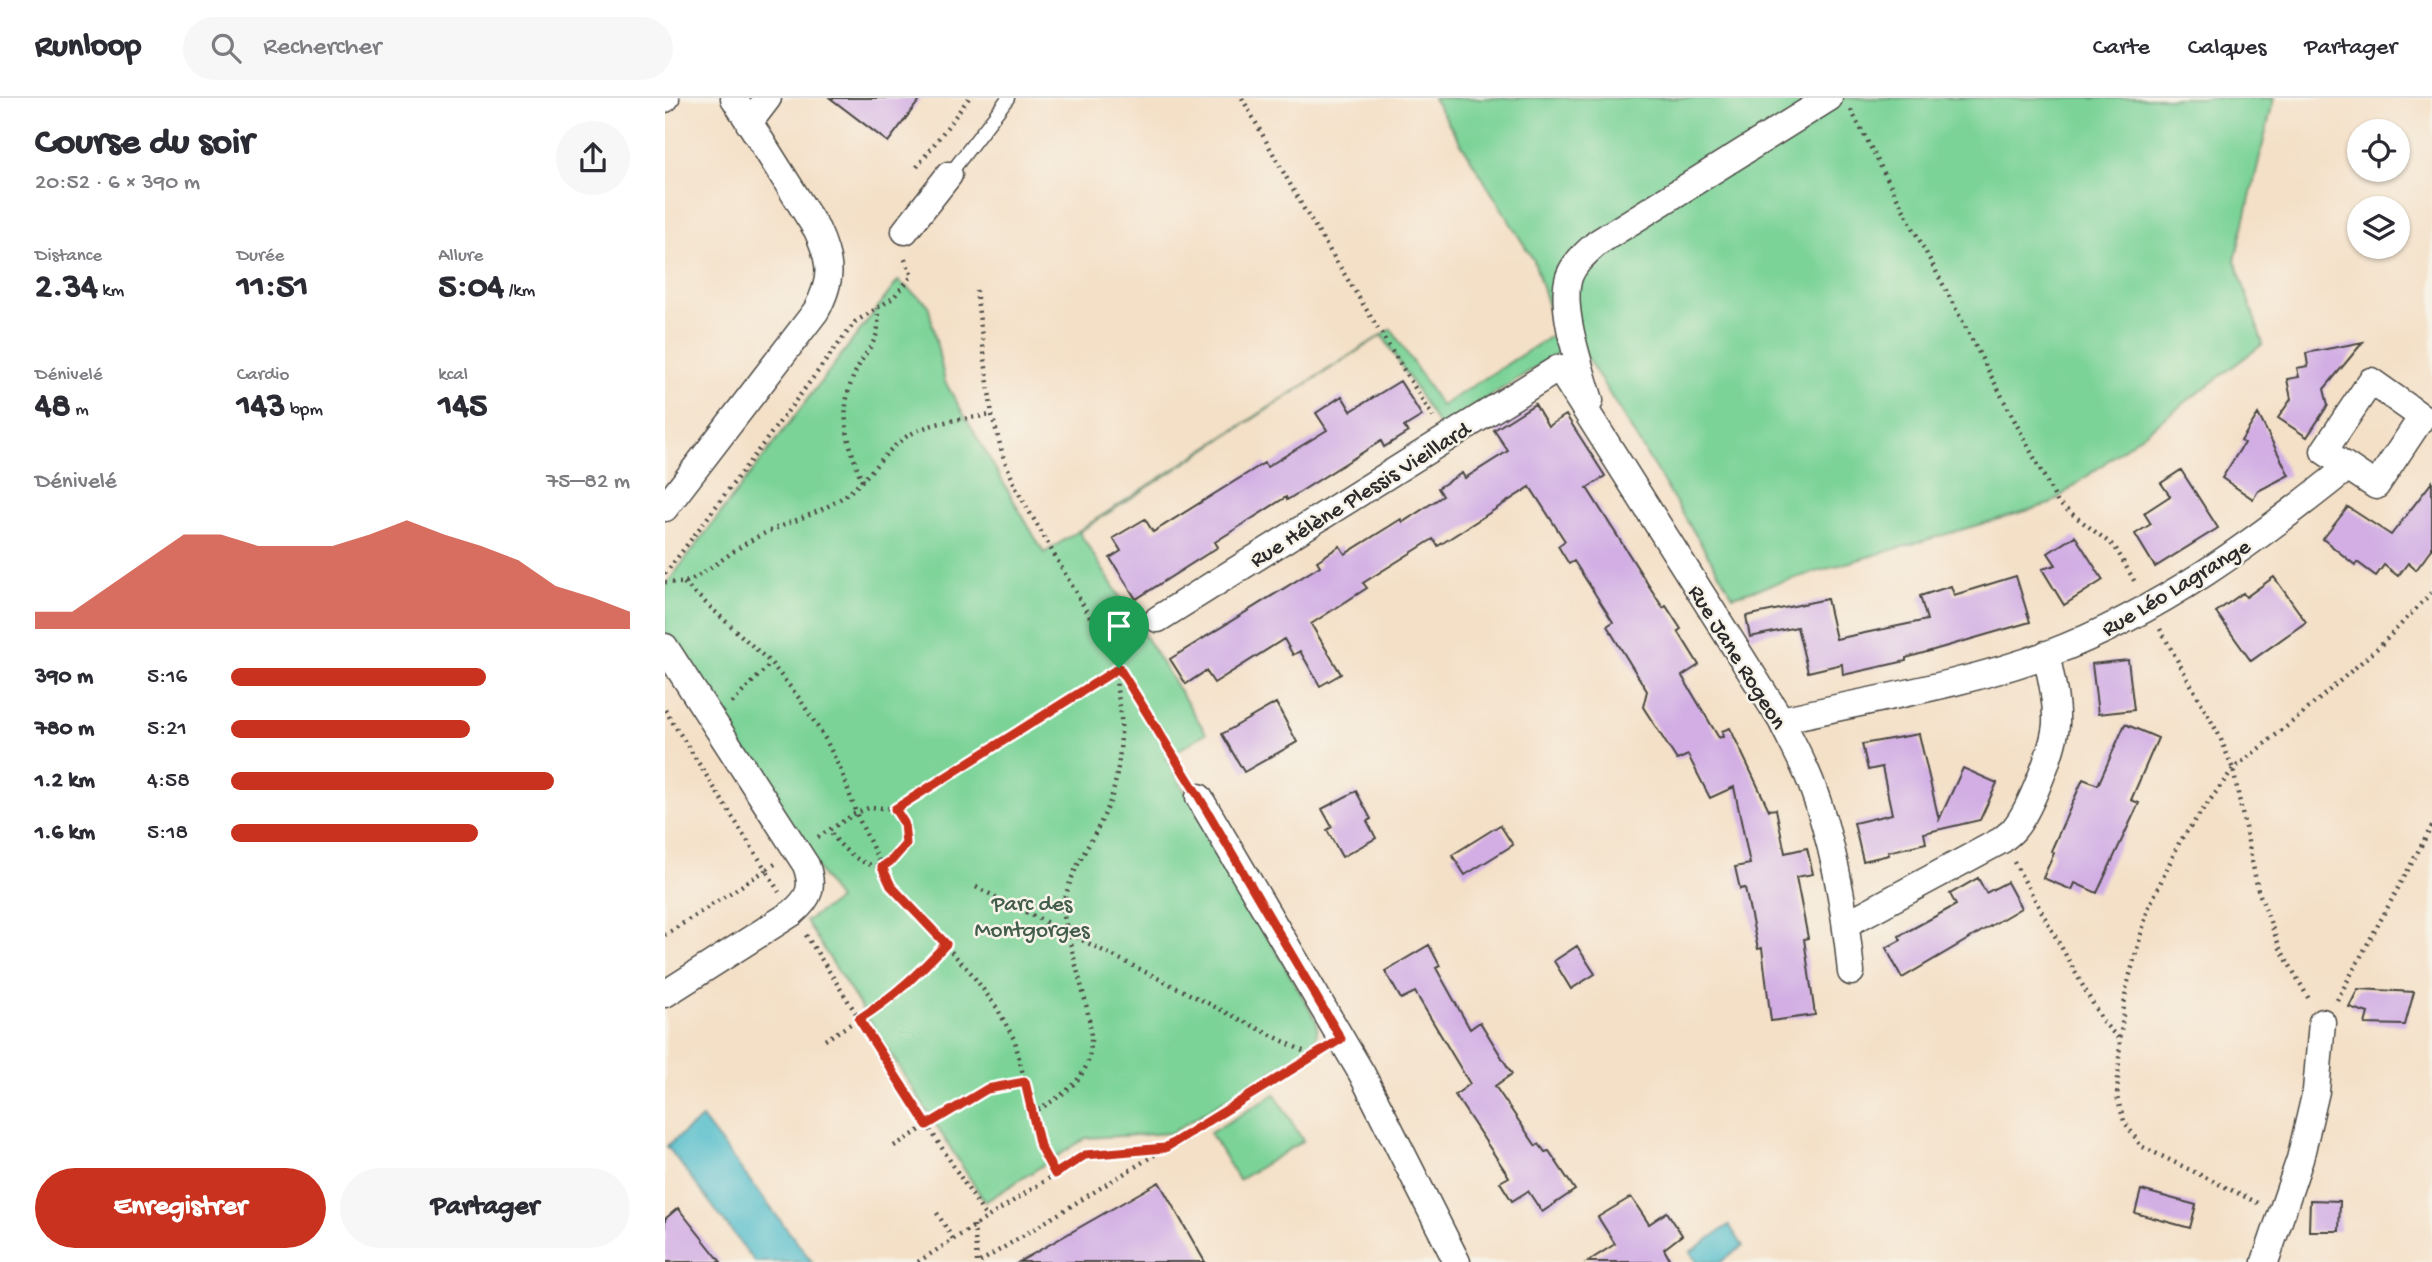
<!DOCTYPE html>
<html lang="fr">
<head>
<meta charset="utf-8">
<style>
	:root { --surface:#fff; --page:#f7f7f7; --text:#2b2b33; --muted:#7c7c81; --line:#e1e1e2; --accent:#c8321e }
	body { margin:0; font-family:"Gochi Hand",sans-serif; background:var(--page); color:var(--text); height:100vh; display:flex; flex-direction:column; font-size:26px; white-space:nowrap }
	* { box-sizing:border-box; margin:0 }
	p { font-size:23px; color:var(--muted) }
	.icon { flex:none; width:38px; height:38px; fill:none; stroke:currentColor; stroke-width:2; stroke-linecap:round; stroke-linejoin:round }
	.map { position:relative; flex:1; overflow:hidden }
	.panel { display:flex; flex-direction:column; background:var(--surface); width:665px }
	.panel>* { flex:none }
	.tools { position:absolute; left:1682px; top:21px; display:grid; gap:14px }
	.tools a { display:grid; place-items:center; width:63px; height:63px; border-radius:50%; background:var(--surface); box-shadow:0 2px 5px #0004; font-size:35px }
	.pin { position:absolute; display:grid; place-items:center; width:60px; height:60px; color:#fff; margin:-72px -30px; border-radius:50% 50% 50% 0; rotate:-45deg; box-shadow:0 0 7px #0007 }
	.pin .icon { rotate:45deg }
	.round { display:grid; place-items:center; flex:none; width:74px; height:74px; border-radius:37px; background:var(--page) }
	.overview { display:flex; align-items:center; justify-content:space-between; height:119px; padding:0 35px }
	h1 { font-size:38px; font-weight:800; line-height:52px }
	.figures { display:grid; grid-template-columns:repeat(3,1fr); gap:10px; height:119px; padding:7px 35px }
	.figures div { display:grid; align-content:center }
	.figures b { font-size:35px; font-weight:800 }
	.figures small { font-size:19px; font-weight:400 }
	.figures p { font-size:19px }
	.chart { height:196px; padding:14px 35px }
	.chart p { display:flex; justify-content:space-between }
	.chart svg { width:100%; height:126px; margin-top:7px; fill:var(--accent); opacity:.7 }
	.action { display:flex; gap:14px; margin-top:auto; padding:14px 35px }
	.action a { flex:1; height:80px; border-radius:42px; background:var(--accent); color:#fff; font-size:28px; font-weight:800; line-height:80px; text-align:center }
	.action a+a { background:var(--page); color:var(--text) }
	ul { padding:0 35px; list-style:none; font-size:23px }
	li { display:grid; grid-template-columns:112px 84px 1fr; align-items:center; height:52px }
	li i { height:18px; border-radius:9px; background:var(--accent) }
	header { display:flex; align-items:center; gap:42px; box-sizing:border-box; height:98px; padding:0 35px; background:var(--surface); border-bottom:2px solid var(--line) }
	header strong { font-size:33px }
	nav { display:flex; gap:38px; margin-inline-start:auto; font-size:24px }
	.search { width:490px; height:63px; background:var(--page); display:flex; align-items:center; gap:18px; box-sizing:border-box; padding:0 24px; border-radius:38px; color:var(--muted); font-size:26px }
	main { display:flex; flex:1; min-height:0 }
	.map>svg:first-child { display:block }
	.green { fill:#7bd398; stroke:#537f62; stroke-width:2 }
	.water { fill:#50bcca; stroke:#3e747a; stroke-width:2 }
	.building { fill:#d2aee4 }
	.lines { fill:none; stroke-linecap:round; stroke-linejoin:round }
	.lane-casing { stroke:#494642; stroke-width:15 }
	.street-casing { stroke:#494642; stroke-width:29 }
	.path { stroke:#494642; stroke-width:4.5; stroke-dasharray:2 5; stroke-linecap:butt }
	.lane { stroke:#fff; stroke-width:12 }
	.street { stroke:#fff; stroke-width:26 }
	.route-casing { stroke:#fff; stroke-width:14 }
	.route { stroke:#c8321e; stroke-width:9 }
	.labels { text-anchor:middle; stroke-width:5; stroke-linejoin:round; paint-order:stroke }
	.street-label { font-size:23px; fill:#2b2b2b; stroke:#f7f3e8 }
	.park-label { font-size:23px; fill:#435d4c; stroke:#f7f3e8 }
</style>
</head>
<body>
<header>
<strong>Runloop</strong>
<div class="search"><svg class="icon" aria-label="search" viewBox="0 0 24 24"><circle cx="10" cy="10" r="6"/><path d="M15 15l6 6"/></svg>Rechercher</div>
<nav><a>Carte</a><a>Calques</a><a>Partager</a></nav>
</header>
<main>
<section class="panel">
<div class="overview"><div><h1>Course du soir</h1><p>20:52 · 6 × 390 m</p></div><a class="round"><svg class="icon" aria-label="share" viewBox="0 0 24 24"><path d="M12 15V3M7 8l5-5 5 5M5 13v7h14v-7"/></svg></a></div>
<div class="figures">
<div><p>Distance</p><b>2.34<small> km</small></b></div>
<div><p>Durée</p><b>11:51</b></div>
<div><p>Allure</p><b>5:04<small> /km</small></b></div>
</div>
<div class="figures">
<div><p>Dénivelé</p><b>48<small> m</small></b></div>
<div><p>Cardio</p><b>143<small> bpm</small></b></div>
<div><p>kcal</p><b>145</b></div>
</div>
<div class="chart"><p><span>Dénivelé</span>75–82 m</p>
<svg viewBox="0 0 160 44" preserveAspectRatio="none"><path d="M0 44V38L10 38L20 29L30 20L40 11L50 11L60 15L70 15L80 15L90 11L100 6L110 11L120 15L130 20L140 29L150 33L160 38V44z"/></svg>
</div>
<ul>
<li><b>390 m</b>5:16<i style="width:64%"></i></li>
<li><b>780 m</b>5:21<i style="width:60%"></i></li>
<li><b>1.2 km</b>4:58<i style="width:81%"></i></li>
<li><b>1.6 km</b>5:18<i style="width:62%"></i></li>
</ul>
<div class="action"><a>Enregistrer</a><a>Partager</a></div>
</section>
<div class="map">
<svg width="1767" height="1164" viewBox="0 0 1767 1164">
	<rect width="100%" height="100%" fill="#f7f3e8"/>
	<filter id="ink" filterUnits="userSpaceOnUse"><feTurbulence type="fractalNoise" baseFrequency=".0143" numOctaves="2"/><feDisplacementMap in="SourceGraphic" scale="14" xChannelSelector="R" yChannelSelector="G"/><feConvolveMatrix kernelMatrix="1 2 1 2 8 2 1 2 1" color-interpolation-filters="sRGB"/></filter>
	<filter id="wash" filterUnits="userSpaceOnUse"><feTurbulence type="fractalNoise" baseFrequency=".00686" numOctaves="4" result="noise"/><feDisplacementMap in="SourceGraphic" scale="28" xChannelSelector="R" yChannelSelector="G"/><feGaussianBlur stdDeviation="1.57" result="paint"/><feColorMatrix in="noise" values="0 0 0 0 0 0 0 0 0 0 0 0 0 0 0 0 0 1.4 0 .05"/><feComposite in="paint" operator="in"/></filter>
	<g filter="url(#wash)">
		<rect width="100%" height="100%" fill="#f4e0c7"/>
		<path class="green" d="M768,0h841l-39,162 28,84 -213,160 -317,92 -156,-255 -137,87 -58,-93 -303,197 127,201 -40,25 151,264c1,13 -1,19 -11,28l-135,83 -85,5 -101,64 -179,-281 32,-21 -173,-268v-46l233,-305 30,23 17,78 99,171 347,-224 50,77 115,-73 -22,-72z
			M610,996l28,47 -64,39 -29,-47z"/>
		<path class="water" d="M37,1020l110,144h-57l-88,-116z
			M1064,1127l14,21 -23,16h-23l-7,-10z"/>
		<g id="blocks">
			<path class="building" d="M165,0h91l-33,44z
				M1698,244l-39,47 4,16 -21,32 -29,-19 13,-19 -4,-20 12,-2 -2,-9 11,-2 -2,-13z
				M735,283l22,35 -18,11 4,5 -24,15 -3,-6 -94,59 -1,-3 -71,45 3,5 -82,52 -26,-41 11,-7 -8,-13 32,-19 8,13 111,-69 3,4 60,-37 -11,-17 26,-17 9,15z
				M870,306l13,22 18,-11 39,61 -18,12 76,120 3,-2 15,23 -3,2 21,34 -17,11 37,62 3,-2 1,2 -1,-7 8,-3 39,82 7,-1 9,44 22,-5 6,26 -17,3 12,61 -4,1 11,76 -44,6 -9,-73 -4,1 -13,-61 -5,1 -5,-22 15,-3 -16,-77 -24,11 -22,-43 -11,5 -34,-53 4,-16 -40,-65 6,-4 -39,-61 -5,3 -11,-18 7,-5 -35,-54 -92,59 -5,-7 -70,44 4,5 -56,36 30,50 -21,12 -20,-35 -7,4 -9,-16 -70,44 -8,-12 -20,13 -16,-25 150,-93 -3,-5 23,-15 5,8 56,-35 2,3 40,-26 -5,-8 24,-15 3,5 43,-27 -14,-21z
				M1593,316l31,61 -31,16 -5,8 -31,-21 22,-35 -3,-2z
				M1516,372l37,58 -63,39 -20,-33 16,-10 -7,-11 26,-17 -9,-13z
				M1767,384v67l-16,21 -8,-7 -10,13 -14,-11 -8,11 -19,-14 -2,3 -32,-26 25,-32 43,28z
				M1410,438l28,44 -39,25 -22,-36 14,-4 -8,-12z
				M1351,478l14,46 -124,36v3l-63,14 -1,-11 -34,8 -11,-45 -47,10 -4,-21 81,-17 9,40 91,-19 -7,-24 31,-10 3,9z
				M1609,479l32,45 -55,39 -35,-49 27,-19 3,4z
				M1463,562l6,50 -36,4 -6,-50z
				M611,605l21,39 -53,30 -22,-38z
				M1460,626l33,14 -27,62 8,3 -42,90 -22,-10 -3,7 -29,-12 11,-25 -3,-2 32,-72 15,6z
				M1254,636l20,86 24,-52 34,15 -17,37 -56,13 2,10 -38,9 1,3 -26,6 -9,-38 38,-9 -10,-47 -14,3 -6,-26z
				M691,693l15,28 -4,2 9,17 -34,19 -15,-27 5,-3 -10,-18z
				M835,727l13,20 -48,30 -13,-20z
				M1313,780l8,15 21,-11 14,26 -119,70 -16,-30 15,-8 -2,-4 57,-31 -6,-11z
				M764,847l11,21 -4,2 34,61 10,-7 32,52 -17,12 41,60 3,-2 6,8 4,-1 26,39 -33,22 -14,-21 -16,10 -12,-19 9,-5 -54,-82 15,-11 -55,-92 -14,7 -16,-28z
				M912,848l18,28 -24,15 -17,-28z
				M1693,891l56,3 -9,33 -40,-1 3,-11 -19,-6z
				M494,1084l46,80h-186z
				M1476,1092l55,15 -6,23 -55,-15z
				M966,1099l18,27 18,-12 15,23 -18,14 7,13h-84l28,-18 -17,-27z
				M1645,1102l30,1 -1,30h-30z
				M13,1110l43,54h-56v-43z"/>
		</g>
	</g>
	<g filter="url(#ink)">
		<use href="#blocks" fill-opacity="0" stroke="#494642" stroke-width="2"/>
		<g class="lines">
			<g class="lane-casing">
				<path id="lane" d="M284,77l59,-77"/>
			</g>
			<g class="street-casing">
				<path id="street" d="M0,1l1,-1
					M84,25l19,-25
					M240,133l44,-56
					M1706,283l51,36 -46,69 -52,-35z
					M925,303c-9,-32 -31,-92 -21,-124 5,-14 17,-24 28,-34l232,-145
					M0,410l151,-197c17,-32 16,-48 1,-81l-83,-132
					M493,521l401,-251 222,352c10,21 22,42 30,63 23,61 34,124 40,189
					M0,549l141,218c8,22 4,33 -14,48l-127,81
					M1116,622c87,-20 184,-35 267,-66 112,-42 208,-113 300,-187
					M534,699l163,277 95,188
					M1181,826l156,-84c3,-3 9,-7 12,-11 16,-19 40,-80 42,-105 1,-23 -5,-47 -10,-70
					M1600,1164l35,-103 16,-68 6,-69"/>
			</g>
			<path class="path" d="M577,0l62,111 129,208
				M1186,12l207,393 57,44 21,37
				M252,69l52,-69
				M311,192l16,125 12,44 13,31 93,162 75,123
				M197,383c-15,-40 -26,-73 -4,-114 13,-25 24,-27 19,-59
				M0,476l190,-252 38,-24 19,-22 -8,-19
				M0,484c6,0 15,2 21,0 20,-8 44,-30 64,-41 32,-19 71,-25 101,-50 21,-17 34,-41 58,-56 24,-14 55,-16 83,-20
				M19,485l87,80 28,35 27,42 17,35 13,38 35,73 80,87 26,35 18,33 25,105 15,28
				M1495,531l60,108 13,32 25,121 22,58 30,53
				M67,605l39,-40
				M0,612l101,160 -101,65
				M230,711l224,-141
				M153,739l38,-24 15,-6 24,2 9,14 2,21 -14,16 -10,7c-25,-3 -39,-17 -53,-37
				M1349,764l89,160 17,18
				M110,766l-9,6 13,22
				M311,789l337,169
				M141,837l180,282
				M1672,902l95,-174
				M160,942l67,-42 19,-17 35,-37
				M367,1015c61,-33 68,-56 51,-121 -7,-26 -14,-53 -20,-80 4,-45 38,-77 50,-120 6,-23 9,-52 8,-76 -1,-20 -8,-27 -2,-48
				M229,1048l93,-57 39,-8
				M1593,1105l-117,-57 -17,-25 -7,-24 3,-56 6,-52 22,-80 32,-68 53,-72 68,-54 80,-70 51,-53
				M272,1115l16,26
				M309,1127l3,37
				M253,1164l167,-107 80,-7 155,-95
				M315,1164l184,-113"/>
			<use href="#lane" class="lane"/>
			<use href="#street" class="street"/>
		</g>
	</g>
	<g class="lines" filter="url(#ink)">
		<g class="route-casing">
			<path id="route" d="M454,570l80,129 142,242 -176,109 -80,7 -30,19 -15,-28 -15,-64 -38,7 -60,36 -68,-106c36,-23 58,-44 87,-75l-55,-58 -9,-19 10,-7 14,-16 -2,-21 -9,-14z"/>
		</g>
		<use href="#route" class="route"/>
	</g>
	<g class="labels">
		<g class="street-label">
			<text transform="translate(694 395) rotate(-32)" y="8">Rue Hélène Plessis Vieillard</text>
			<text transform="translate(1510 488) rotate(-31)" y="8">Rue Léo Lagrange</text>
			<text transform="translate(1074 558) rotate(58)" y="8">Rue Jane Rogeon</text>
		</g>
		<g class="park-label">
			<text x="367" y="812">Parc des<tspan x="367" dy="26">Montgorges</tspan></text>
		</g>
	</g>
</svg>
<div class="tools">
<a><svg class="icon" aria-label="locate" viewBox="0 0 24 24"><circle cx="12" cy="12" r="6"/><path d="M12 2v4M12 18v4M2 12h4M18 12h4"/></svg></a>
<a><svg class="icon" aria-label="layers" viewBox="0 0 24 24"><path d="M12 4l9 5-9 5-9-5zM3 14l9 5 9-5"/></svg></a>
</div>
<div class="pin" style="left:454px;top:570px;background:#1e9e55"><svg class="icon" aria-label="arrive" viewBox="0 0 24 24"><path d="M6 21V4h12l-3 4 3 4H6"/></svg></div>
</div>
</main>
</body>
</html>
